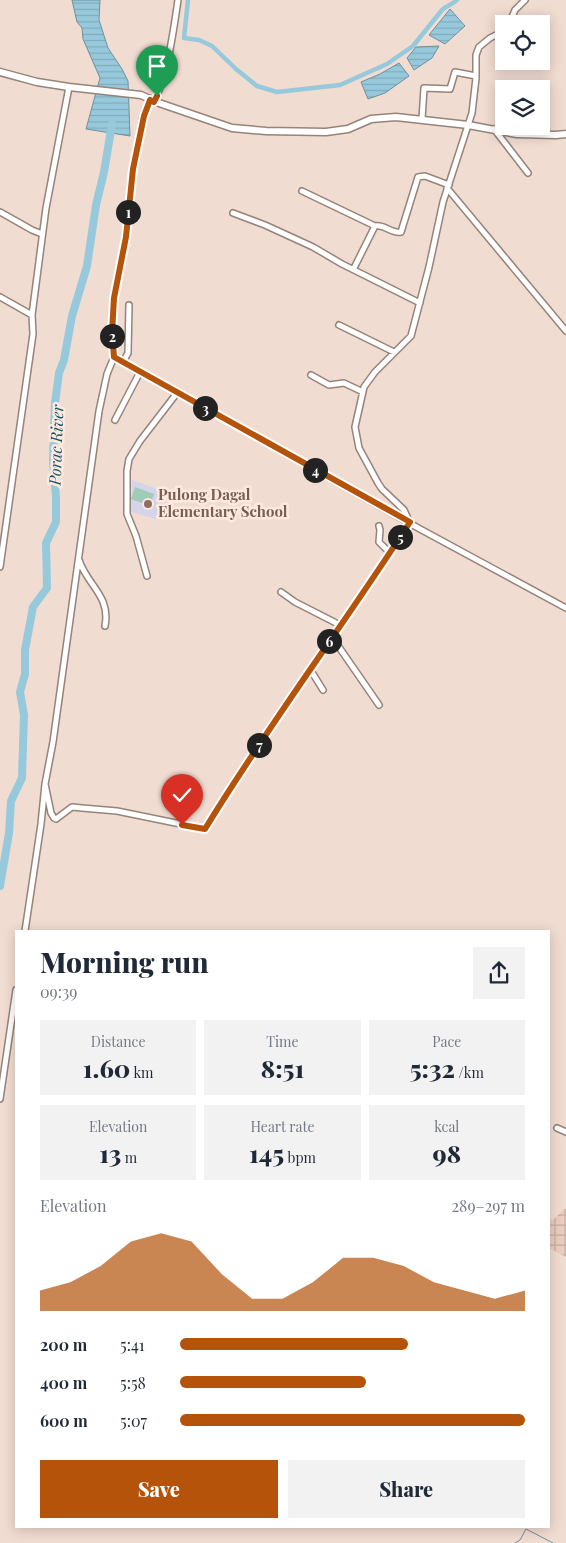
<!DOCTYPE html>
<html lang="en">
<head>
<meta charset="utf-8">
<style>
	:root { --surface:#fff; --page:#f2f2f3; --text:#1f2937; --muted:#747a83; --accent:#b45309 }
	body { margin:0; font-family:"Playfair Display",serif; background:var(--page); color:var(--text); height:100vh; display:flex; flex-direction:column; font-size:19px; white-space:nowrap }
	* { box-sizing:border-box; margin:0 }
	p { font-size:16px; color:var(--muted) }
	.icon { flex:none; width:28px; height:28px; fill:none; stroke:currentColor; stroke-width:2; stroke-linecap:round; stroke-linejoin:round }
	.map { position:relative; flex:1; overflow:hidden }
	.details { position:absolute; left:15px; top:930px; width:535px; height:598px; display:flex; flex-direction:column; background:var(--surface); border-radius:0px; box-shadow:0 2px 12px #0003 }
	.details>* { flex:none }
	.tools { position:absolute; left:495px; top:15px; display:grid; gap:10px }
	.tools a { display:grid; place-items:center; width:55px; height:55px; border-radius:0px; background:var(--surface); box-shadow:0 2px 12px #0003; font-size:25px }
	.pin { position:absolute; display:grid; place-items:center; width:42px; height:42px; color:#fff; margin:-51px -21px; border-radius:50% 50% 50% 0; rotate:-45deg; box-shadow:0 0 5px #0007 }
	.pin .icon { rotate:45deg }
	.km { position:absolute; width:25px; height:25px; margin:-12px; border-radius:50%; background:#222; color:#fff; font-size:14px; line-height:25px; text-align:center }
	.round { display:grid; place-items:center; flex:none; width:52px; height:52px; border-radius:0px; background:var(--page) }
	.headline { display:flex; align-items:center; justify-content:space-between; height:85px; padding:0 25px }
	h1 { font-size:28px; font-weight:800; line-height:38px }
	.figures { display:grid; grid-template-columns:repeat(3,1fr); gap:8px; height:85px; padding:5px 25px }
	.figures div { display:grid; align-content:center; border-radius:0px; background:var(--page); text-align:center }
	.figures b { font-size:25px; font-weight:800 }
	.figures small { font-size:14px; font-weight:400 }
	.figures p { font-size:14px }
	.chart { height:140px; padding:10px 25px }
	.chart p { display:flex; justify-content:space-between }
	.chart svg { width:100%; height:90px; margin-top:5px; fill:var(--accent); opacity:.7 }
	.button { display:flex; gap:10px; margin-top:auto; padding:10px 25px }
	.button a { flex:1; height:58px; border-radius:0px; background:var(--accent); color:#fff; font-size:20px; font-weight:800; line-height:58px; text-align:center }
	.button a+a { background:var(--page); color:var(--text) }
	ul { padding:0 25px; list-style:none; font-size:16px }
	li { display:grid; grid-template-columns:80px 60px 1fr; align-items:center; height:38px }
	li i { height:12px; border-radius:6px; background:var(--accent) }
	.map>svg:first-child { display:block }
	.industrial { fill:url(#industrial-grid) }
	.education { fill:#d6d4ea }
	.green { fill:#9fcbb7 }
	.water { fill:url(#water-rules); stroke:#6f909c }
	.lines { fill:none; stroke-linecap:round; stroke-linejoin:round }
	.stream { stroke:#6f909c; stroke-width:1 }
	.canal { stroke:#97c9dc; stroke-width:4.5 }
	.river { stroke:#97c9dc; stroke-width:8 }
	.minor-casing { stroke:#968379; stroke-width:8 }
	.tertiary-casing { stroke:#968379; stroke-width:9 }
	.minor { stroke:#fff; stroke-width:5 }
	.tertiary { stroke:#fff; stroke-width:6 }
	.route-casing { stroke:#fff; stroke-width:10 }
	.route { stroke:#b45309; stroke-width:6 }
	.education-dot { fill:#8d6e63; stroke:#ffe9de; stroke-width:2 }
	.labels { text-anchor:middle; stroke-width:5; stroke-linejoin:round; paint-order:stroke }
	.education-label { font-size:15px; font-weight:bold; fill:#785e54; stroke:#ffe9de; text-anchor:start }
	.water-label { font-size:16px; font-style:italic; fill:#115468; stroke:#ffe9de }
</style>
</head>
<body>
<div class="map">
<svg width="566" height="1543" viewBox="0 0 566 1543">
	<defs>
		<pattern id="industrial-grid" width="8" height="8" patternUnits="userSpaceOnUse" patternTransform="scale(1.25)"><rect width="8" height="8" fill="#eacdbe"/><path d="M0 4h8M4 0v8" fill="none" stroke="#c8afa2"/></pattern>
		<pattern id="water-rules" width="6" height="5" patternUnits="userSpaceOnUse" patternTransform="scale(1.25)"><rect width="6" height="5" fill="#97c9dc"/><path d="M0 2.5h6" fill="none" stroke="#81abbb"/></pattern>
	</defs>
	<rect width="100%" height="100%" fill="#f1dcd1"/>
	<path class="industrial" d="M564,1209h2v48l-17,-9v-30l4,2z"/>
	<path class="education" d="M132,480l37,13 -9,27 -29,-8z"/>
	<path class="green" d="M135,487l19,7 -4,12 -19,-7z"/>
	<path class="water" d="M72,0h28l-1,20 9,28 14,21 6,12 2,55 -44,-7 14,-51 -17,-39 -1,-11 -5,-6z
		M450,9l15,17 -20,18 -16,-9z
		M439,46l-7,12 -18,12 -7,-12 9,-11z
		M399,63l10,13 -24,17 -17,6 -7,-17 19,-8z"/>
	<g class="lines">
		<path class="stream" d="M515,1543l5,-3 6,-11 27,14"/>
		<path class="canal" d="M188,0l-4,38 15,2 13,6 24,23 21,17 20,6 63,-7 47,-21 26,-18 29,-36c5,-5 10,-5 15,-10"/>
		<path class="river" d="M0,886l9,-53 2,-32 11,-23 2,-63 -4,-23 5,-18v-24l8,-43 14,-19 -1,-45 10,-21v-25l-3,-36 2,-58 4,-30 5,-13 8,-44 15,-50 9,-61 8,-33 8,-48"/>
		<g class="minor-casing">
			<path id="minor" d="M509,24l6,-14 10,-10
				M155,101c13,-32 18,-66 23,-101
				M422,119l2,-31 26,1 5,-17 21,4
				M494,129l34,44
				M447,188l119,143
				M302,191l73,35 -21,42
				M0,212l32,18 10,4
				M233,213l32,12 48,22 29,17 78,39
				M375,226c10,-2 16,8 26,6l17,-55 7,-1 24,9
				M0,297l32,18
				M339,325l55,27
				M114,357l306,172 146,79
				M123,362l5,-9 1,-48
				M311,375l18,10 15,-2 19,9
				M115,420l25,-48
				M379,526l1,4 -1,12 11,11
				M79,560c8,25 32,36 26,66
				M0,567l33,-233 -1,-19 14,-107 23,-121
				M147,576l-11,-40 -9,-22v-43l2,-12 11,-18 37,-48
				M281,592l14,10 45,23
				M332,637l47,68
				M310,669l13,21
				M45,784l6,29 3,5 2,1 16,-12 10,1 35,3 88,18c63,-105 138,-203 205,-306l-6,-13 -22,-21 -4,-6 -19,-35 -4,-21 9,-40 11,-15 36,-36 18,-69 14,-65 29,-89 4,-35v-23l3,-8 11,-9 14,-7
				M25,931l16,-107 4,-40 8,-42 46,-331 8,-37 7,-17 -2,-24 2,-35 12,-61 7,-68 10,-53 8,-17
				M0,1099l16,-109
				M557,1128l9,4"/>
		</g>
		<g class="tertiary-casing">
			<path id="tertiary" d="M0,72l37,10 32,5 72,8 18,8 73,25 34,3 60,1 22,-3 23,-10 25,-2 72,8 49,9 39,1 10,-1"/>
		</g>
		<use href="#minor" class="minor"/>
		<use href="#tertiary" class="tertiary"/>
	</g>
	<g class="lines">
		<g class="route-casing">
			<path id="route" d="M157,96l-3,6 -4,-2 -6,16 -11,53 -7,68 -12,61 -2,34 2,25 296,165c-67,104 -141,202 -205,307l-23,-4"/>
		</g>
		<use href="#route" class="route"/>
	</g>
	<circle class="education-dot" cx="148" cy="504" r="5"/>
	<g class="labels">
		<g class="education-label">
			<text x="158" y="500">Pulong Dagal<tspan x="158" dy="17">Elementary School</tspan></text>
		</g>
		<g class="water-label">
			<text transform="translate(56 445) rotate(-88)" y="6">Porac River</text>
		</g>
	</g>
</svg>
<div class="tools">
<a><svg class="icon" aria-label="locate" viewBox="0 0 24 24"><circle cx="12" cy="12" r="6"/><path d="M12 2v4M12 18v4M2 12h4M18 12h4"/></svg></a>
<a><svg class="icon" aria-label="layers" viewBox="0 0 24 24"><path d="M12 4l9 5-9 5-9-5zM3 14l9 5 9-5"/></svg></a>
</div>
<div class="pin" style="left:157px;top:96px;background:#1e9e55"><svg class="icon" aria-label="arrive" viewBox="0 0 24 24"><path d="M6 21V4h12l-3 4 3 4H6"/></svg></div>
<div class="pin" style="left:182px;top:825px;background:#d93025"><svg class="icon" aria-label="check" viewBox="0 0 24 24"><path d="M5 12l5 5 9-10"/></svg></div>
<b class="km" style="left:128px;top:212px">1</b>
<b class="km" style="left:112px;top:336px">2</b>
<b class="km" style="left:205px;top:408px">3</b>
<b class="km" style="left:315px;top:470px">4</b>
<b class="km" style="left:400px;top:537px">5</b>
<b class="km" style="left:329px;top:641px">6</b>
<b class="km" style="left:259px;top:745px">7</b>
<section class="details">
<div class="headline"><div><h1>Morning run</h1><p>09:39</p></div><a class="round"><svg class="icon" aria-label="share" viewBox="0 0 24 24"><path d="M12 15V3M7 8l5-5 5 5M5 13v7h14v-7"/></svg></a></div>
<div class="figures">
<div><p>Distance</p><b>1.60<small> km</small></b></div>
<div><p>Time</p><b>8:51</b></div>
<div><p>Pace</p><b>5:32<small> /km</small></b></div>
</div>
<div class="figures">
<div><p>Elevation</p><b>13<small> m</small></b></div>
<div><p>Heart rate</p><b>145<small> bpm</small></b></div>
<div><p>kcal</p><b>98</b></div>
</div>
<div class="chart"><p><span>Elevation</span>289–297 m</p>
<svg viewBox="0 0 160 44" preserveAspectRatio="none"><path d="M0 44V34L10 30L20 22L30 10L40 6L50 10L60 26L70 38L80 38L90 30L100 18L110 18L120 22L130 30L140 34L150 38L160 34V44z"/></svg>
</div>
<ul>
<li><b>200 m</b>5:41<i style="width:66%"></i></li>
<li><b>400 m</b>5:58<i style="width:54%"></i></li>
<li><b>600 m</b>5:07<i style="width:100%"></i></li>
</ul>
<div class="button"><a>Save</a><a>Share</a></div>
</section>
</div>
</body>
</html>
